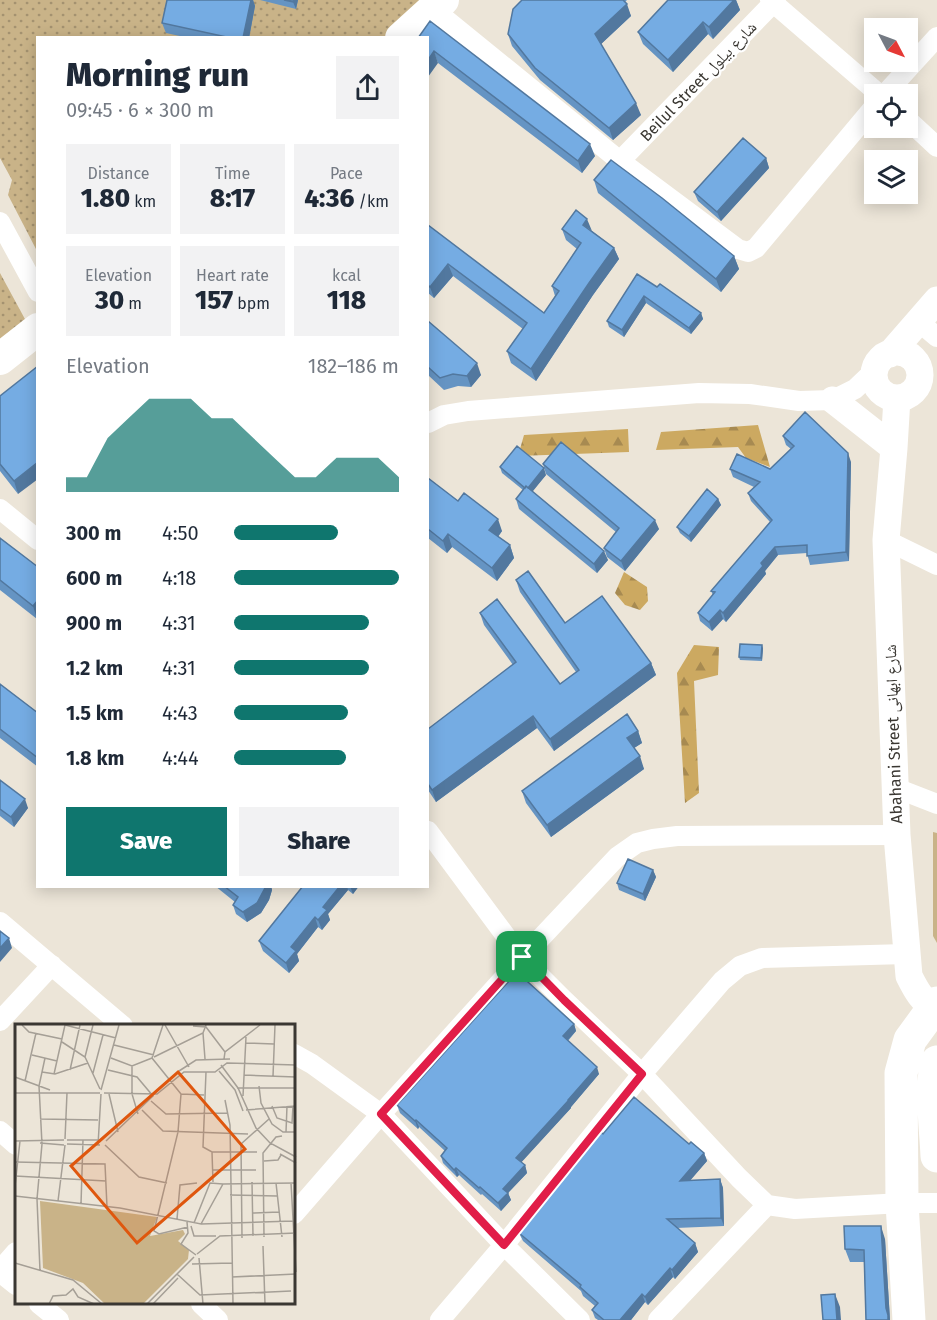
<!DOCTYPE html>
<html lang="en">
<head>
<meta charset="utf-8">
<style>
	:root { --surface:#fff; --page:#f2f2f3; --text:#1f2937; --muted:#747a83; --accent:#0f766e }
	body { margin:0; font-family:"Fira Sans","Noto Naskh Arabic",sans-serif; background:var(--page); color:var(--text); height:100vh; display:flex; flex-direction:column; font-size:22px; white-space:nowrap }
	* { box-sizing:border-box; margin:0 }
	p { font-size:20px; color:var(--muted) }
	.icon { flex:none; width:33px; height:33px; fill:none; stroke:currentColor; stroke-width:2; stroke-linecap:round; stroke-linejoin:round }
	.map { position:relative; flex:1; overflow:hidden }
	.panel { position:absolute; left:36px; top:36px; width:393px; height:852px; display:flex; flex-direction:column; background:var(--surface); border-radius:0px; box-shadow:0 3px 15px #0003 }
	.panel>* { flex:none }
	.needle { width:39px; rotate:131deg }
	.fabs { position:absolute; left:864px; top:18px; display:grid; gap:12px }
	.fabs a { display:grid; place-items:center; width:54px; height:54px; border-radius:0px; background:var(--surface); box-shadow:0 3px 15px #0003; font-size:30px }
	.pin { position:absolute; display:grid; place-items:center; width:51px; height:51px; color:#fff; margin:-26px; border-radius:12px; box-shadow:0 3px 9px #0006 }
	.round { display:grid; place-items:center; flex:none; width:63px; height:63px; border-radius:0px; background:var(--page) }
	.summary { display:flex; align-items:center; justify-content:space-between; height:102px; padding:0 30px }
	h1 { font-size:33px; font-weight:800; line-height:45px }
	.metrics { display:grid; grid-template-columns:repeat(3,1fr); gap:9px; height:102px; padding:6px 30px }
	.metrics div { display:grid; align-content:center; border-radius:0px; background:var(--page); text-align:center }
	.metrics b { font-size:26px; font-weight:800 }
	.metrics small { font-size:16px; font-weight:400 }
	.metrics p { font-size:16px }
	.chart { height:168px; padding:12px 30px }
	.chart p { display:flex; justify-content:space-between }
	.chart svg { width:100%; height:108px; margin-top:6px; fill:var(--accent); opacity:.7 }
	.primary-button { display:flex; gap:12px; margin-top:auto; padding:12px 30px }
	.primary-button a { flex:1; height:69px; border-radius:0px; background:var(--accent); color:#fff; font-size:24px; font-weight:800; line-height:69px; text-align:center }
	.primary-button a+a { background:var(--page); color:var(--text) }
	ul { padding:0 30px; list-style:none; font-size:20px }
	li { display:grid; grid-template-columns:96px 72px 1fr; align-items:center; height:45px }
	li i { height:15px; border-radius:8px; background:var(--accent) }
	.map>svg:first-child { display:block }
	.forest { fill:url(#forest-firs) }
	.park { fill:#c9b388 }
	.garden { fill:url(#garden-dots) }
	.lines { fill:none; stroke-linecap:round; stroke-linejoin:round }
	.street { stroke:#fff; stroke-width:20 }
	.secondary { stroke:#fff; stroke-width:27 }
	.primary { stroke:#fff; stroke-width:32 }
	.highway { stroke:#fff; stroke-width:33 }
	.wall { fill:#6594c3 }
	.shaded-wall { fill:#52789f }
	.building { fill:#75ace3; stroke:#52789f; stroke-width:1.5 }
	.route-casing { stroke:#fff; stroke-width:12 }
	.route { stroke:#e11d48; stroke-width:8 }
	.labels { text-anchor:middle; stroke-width:4.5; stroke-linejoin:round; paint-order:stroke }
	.street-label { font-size:16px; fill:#3a3732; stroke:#fff }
	.inset-road { fill:none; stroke:#a59f96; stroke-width:1.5 }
	.view { fill:#df570e; fill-opacity:0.15; stroke:#df570e; stroke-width:3 }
	.inset-edge { fill:none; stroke:#3a3732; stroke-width:3 }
</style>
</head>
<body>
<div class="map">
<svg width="937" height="1320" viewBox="0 0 937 1320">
	<defs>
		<pattern id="forest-firs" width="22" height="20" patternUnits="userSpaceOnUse" patternTransform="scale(1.5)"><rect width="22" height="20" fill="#cca961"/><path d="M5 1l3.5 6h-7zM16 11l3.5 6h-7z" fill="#a78a51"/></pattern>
		<pattern id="garden-dots" width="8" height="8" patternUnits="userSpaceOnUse" patternTransform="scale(1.5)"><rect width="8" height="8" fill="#c9b388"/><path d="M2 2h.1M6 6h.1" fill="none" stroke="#a49270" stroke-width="1.8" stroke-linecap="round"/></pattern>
	</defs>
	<rect width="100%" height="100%" fill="#ece5d8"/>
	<path class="forest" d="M758,425l12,42 -24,-9 -8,-11 -82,3 5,-18z
		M628,429l1,23 -111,4 6,-21z
		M624,572l23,15 1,14 -8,9 -15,-5 -10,-12z
		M694,645l25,2 -1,28 -24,6 5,112 -14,10 -8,-130z"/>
	<path class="park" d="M933,832l4,1v110l-4,-7z"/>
	<path class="garden" d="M0,0h427l-40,37 -349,1 -1,213 -29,-56 4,-15 -12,-22z
		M0,273l26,48 -26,21z"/>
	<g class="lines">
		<path class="street" d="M770,0l109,94
			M433,9l187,152 118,88 10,3 8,-4 118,-141
			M885,94l52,-57
			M908,120l29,27
			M620,161l156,-161
			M0,222l38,70
			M918,321l19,16
			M428,423l16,-8 24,-4 231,-18 51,1 49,7 34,-1 22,-11 20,-19
			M0,509l38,31
			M886,540l51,25
			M896,788l41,16
			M428,831l94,127 42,42 78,74 97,104 28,27 28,4 107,-6h35
			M0,922l123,104
			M0,1021l52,-56
			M294,1054l18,10 69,50 123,131 76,75
			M0,1131l16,14
			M294,1214l87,-100 141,-156 95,-101 20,-14 16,-4 24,-3 220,-1
			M0,1270l16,-18
			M0,1272l16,13
			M39,1304l20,16
			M201,1304l17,16
			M440,1320l64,-75 138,-171 80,-93 18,-15 22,-8 144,-4
			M658,1320l109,-115"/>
		<path class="secondary" d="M874 375a23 23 0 1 1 46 0a23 23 0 1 1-46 0Z
			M890,354l47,-54
			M897,398l-3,50 -8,92 11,295 12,141c7,14 13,26 28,33
			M833,400l61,48"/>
		<path class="primary" d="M401,38l42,-38
			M0,359l38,-30"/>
		<path class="highway" d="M937,1062c-7,24 -1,68 0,94
			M909,1320l-7,-117 -1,-130 9,-33 27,-37"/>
	</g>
	<path class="wall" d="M167,0h86l2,6 -6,32h-60l-23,-5 -4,-10z
		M260,0h38l-2,9z
		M522,0h105l-2,2 6,14 -30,28 40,71 -28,25 -73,-60 -28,-34 -4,-12z
		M668,0h68l4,10 -27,29 -5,-5 -35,38 -30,-28 -5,-12z
		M428,38l167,118 -13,17 -144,-110z
		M766,158l3,10 -48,53 -23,-20 -4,-9z
		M594,180l140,76 5,13 -18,23 -123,-99z
		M428,225l116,88 11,-17 -3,-10 25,-37 -11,-9 -4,-11 30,2 22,17 5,11 -26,36 -57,86 -25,-18 -4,-12 16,-22 -70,-53 -19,22 -6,-5z
		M657,287l44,26 2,6 -12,15 -45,-31 -22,34 -15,-10 -2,-6z
		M428,321l53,54 -10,12 -13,-1 -14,4 -16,-15z
		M0,396l18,98 -18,-23z
		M783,436l68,26 -2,99 -39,4 -3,-12 -29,2 -13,16 1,3 -40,48 -3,-3 -11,12 -12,-10 -2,-8 15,-18 -2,-4 59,-69 -19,-21 -3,-8 6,-6 -21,-10 -3,-8h40l21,-20 -5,-4z
		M543,464l116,65 -34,42 -18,-14 -3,-9 12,-16 -70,-58z
		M500,467l46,8 -14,16 76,69 -11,13 -78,-64 -3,-10 7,-9 -21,-17z
		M428,478l30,23 44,30 -4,6 12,8 4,13 -17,23 -45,-34 -5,6 -19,-15z
		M718,499l3,6 -30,37 -11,-9 -3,-6z
		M0,538l38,29 -1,52 -37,-29z
		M516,580l49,43 86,40 5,12 -102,76 -17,-23 -101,74 -8,-12v-61l85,-64 -29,-40 -4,-12 80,71 16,-12 -56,-80z
		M763,648l-1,13 -22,-1 -1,-3z
		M0,684l38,29v54l-38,-29z
		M638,731l4,12 -8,5 10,21 -93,68 -25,-34 -4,-12z
		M0,780l28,28 -14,19 -14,-11z
		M653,870l3,7 -11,24 -26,-11 -2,-7z
		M215,886h56l1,4 -3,10 -8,13 -14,9 -11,-8 -3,-9 2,-3z
		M303,886h56l-6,8 -5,-4 -20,24 2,6 -8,10 -4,-3 -21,27 2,7 -10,12 -26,-22 -4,-10z
		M574,1024l2,7 -8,10 31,33 -28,33v1l-50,54 4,3 2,8 -19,20 3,7 -10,11 -19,-17 -1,1 -22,-20 -2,2 -14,-14 -2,-7 4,-5 -26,-24 -1,2 -18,-16 -3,-8z
		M603,1134l86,10 15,9 3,8 -17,19 30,-1 3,9 1,38 -48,2 19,15 3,9 -23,27 -2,-2 -25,28 -3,-3 -14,18h-33l-3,-2 -3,-8 3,-4 -12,-10 -2,-5 -58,-50 -4,-8z
		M885,1239l5,81h-24l-2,-58h-14l-5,-13z"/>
	<path class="shaded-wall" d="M251,0h2l2,6 -6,32h-6z
		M294,0h4l-2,9 -3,-7z
		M734,0h2l4,10 -27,29 -4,-12z
		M627,4l4,12 -32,30 -4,-12z
		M703,22l5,12 -35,38 -5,-12z
		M434,51l4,12 -10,14v-17z
		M636,103l5,12 -28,25 -4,-12z
		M590,144l5,12 -13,17 -4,-12z
		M766,158l3,10 -48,53 -4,-9z
		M587,219l5,12 -9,-6z
		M614,248l5,11 -26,36 -57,86 -5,-12 58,-86z
		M734,256l5,13 -18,23 -5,-13z
		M448,264l5,12 -19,22 -4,-11z
		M644,296l2,7 -22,34 -2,-7z
		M701,313l2,6 -12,15 -2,-6z
		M477,363l4,12 -10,12 -4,-11z
		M848,453l3,9 -2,99 -3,-9z
		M38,462v17l-20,15 -4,-13z
		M544,468l2,7 -17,21 -3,-7z
		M718,499l3,6 -30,37 -2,-6z
		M498,519l4,12 -8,11 -5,-12z
		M655,520l4,9 -34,42 -4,-10z
		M448,534l4,13 -5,6 -4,-12z
		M510,545l4,13 -17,23 -5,-13z
		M775,547l3,8 -13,16 1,3 -40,48 -3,-9 38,-50z
		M604,551l4,9 -11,13 -3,-9z
		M38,600l-1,19 -4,-13z
		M720,610l3,9 -11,12 -3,-9z
		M762,645l1,3 -1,13 -1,-3z
		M651,663l5,12 -102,76 -4,-12z
		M533,716l4,12 -101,74 -4,-12z
		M638,731l4,12 -11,7 -4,-12z
		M640,756l4,13 -93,68 -4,-12z
		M25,799l3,9 -14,19 -3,-10z
		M653,870l3,7 -11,24 -2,-7z
		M266,886h5l1,4 -3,10 -8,13 -14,9 -4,-10z
		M340,886h7l1,4 -20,24 2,6 -8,10 -4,-10 5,-13z
		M350,886h9l-6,8z
		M315,917l3,10 -21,27 2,7 -10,12 -3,-10 5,-16z
		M9,938l3,10 -12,14v-14z
		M574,1024l2,7 -11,12 -2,-7z
		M597,1067l2,7 -28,33v1l-52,57 -3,-7z
		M416,1120l3,7 -1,2 -3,-8z
		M704,1153l3,8 -24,28 -3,-8z
		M525,1165l2,8 -19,20 3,7 -10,11 -3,-8 5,-14z
		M456,1168l3,7 -2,2 -3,-7z
		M720,1179l3,9 1,38 -3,-8z
		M881,1226l4,13 5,81h-2l-2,-12z
		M695,1243l3,9 -23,27 -3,-9z
		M670,1268l3,9 -25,28 -3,-8z
		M642,1294l3,8 -14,18h-11z
		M835,1294l5,13 1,13h-4z"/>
	<path class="building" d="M167,0h84l-8,38h-12l-69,-15z
		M284,0h10l-1,2z
		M522,0h101l4,4 -32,30 41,69 -27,25 -74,-60 -27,-34 5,-25z
		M668,0h66l-25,27 -6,-5 -35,38 -30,-28z
		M430,21l160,123 -12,17 -144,-110 -6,9v-22h-10z
		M743,138l23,20 -49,54 -23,-20z
		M611,160l51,38 72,58 -18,23 -122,-99z
		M576,210l11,9 -4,6 31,23 -25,35 -58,86 -24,-18 20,-28 -79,-59 -18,23 -2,-2v-60l116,88 15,-22 -7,-5 29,-43 -19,-14z
		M637,274l20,13 3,-3 41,29 -12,15 -45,-32 -22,34 -15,-9z
		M428,321l49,42 -10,13 -14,-2 -13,4 -12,-11z
		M38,366v96l-24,19 -14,-17v-68z
		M805,412l43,41 -2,99 -39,4v-11l-32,2 -14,16 2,3 -40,47 -3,-3 -11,12 -11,-9 17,-21 -4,-1 61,-71 -24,-27 12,-11 -30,-13 7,-15 33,15 24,-23 -11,-10z
		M561,442l94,78 -34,41 -17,-13 15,-20 -76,-64z
		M517,446l27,22 -16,20 -2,-2 -1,2 -25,-21z
		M428,478l30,23 6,-8 34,26 -9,11 21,15 -18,23 -44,-34 -5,7 -15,-12z
		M526,486l78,65 -10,13 -78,-65z
		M707,489l11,10 -29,37 -12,-9z
		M0,538l38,29v33l-5,6 -33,-26z
		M528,571l37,52 37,-27 49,67 -101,76 -17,-23 -101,74 -4,-6v-55l88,-67 -36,-49 17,-14 63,85 19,-14 -63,-90z
		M740,644l22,1 -1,13 -22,-1z
		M0,684l38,29v45l-38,-29z
		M627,714l11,17 -11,7 13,18 -93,69 -25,-34z
		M0,780l25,19 -14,18 -11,-8z
		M628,859l25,11 -10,24 -26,-11z
		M224,886h42l-9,17 -14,9 -10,-7 5,-8z
		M303,886h37l-17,21 4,3 -9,10 -3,-3 -24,30 5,4 -10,12 -27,-22z
		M0,931l9,7 -9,10z
		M517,972l57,52 -11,12 34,31 -29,33v1l-52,57 9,7 -22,24 5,4 -10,10 -18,-16 -1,1 -23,-20 -2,2 -13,-14 6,-8 -31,-28 -1,1 -18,-16z
		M634,1097l55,47 2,-2 13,11 -24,28 40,-2 1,39 -54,1 28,24 -23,27 -2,-2 -25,29 -3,-3 -22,26h-16l-12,-10 6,-7 -18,-16 1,-2 -62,-52 82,-101 2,2z
		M844,1226h37l5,82 2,7v5h-22l-2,-70 -19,-1z
		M835,1294l2,26h-14l-2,-25z"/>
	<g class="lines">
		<g class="route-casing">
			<path id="route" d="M522,957l42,43 78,74 -138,171 -123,-131z"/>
		</g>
		<use href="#route" class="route"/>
	</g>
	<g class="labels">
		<g class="street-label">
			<text transform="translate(698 81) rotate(-46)" y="6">Beilul Street شارع بيلول</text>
			<text transform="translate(893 734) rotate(-92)" y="6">Abahani Street شارع ابهانى</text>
		</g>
	</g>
	<g transform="translate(15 1024)">
		<rect width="280" height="280" fill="#ece5d8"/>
		<path d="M25,177l117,16 -7,19 33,-6 2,4 -7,7 11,9 -1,9 -45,45h-38l-22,-21 -40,-15z" fill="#c9b388"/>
		<path class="inset-road" d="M7,1l7,7 33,7M50,1l51,13M148,1l-11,33 29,36 -3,38 -24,99 5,3 29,-7M150,1l24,42M178,2l13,1 19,25M188,9l2,26M47,18l23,15 15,32M231,19l28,1M99,21l40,10M17,31l25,6M70,33l8,-32M139,33l49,-24 3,-8M96,34l21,8 20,-8M209,35l1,-7 35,-27M206,41l17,23 18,40 14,15 26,14M117,42v28l6,20M55,46l10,-45M164,47l17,-11 34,-1M204,47l16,19 8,21M27,48l13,2 33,-11M191,48l-3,75 9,5h45M78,49l10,-38M39,50l11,-49M229,51l52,2M258,52l2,-51M0,53l35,13M10,57l11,-48M244,62l2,17 11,21 11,8h13M222,64h59M86,66l18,-65M0,69h85M89,69l53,1 27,-22h31l12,-9 69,2M94,70l9,38M166,70l23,1M228,72l3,-59M210,76l5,25 3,179M136,77l15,13 62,-1M257,82l5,12 15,5 1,-17M127,86l21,21 85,3M231,86l50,-4M25,95l58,1M271,108l1,-26M50,115l2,-46M52,116h34M0,117l49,-1M91,117l47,-45 -16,-19 -29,-7M25,119l24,2M52,120l33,1M83,121l3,-51M90,121l34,32 28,6M197,128l1,30M265,130l16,9M249,137l14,-1 3,-5M0,138l90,2 2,43M197,146h44M0,152l91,5M237,158l1,54M261,159l6,54M276,159l5,89M0,162l5,-45M215,171l47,1M0,172l105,12 81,16 22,-40 73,-1M43,177l7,-56M66,180l2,-64M238,189l26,-1M162,195l3,-34 17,-2M172,198l1,11 -7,11 15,11M179,199l16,-40 13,1M186,200l92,-3M176,202l3,10h22M249,213l-1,-84 13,-16 6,-1M227,214l-1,-94 28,-25M248,222l2,58M182,230l23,-18 76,-3M184,234l4,46M0,239l58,17 29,24M177,240l40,-1M25,247l-3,-72 5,-55 -3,-58 6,-28M162,250l23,21 91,-4M217,253l64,-3M34,280l4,-8 13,-1 7,-6 5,8 16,7M132,280l47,-47M138,280l25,-26"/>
		<path class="view" d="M163,48l67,77 -108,94 -66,-77z"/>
		<rect width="280" height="280" class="inset-edge"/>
	</g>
</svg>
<div class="fabs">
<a><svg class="needle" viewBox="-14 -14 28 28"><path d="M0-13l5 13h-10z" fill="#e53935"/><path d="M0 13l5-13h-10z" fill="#747a83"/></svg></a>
<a><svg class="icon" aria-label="locate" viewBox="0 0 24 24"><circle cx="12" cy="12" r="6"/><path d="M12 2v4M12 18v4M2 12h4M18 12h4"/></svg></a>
<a><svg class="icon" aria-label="layers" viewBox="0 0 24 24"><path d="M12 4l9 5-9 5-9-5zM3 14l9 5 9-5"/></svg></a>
</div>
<div class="pin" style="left:522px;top:957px;background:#1e9e55"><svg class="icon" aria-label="arrive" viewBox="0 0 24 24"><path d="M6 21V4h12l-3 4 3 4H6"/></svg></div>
<section class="panel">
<div class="summary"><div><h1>Morning run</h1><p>09:45 · 6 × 300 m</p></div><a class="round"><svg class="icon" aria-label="share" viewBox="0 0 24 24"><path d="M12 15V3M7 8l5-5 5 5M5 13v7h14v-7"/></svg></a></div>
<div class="metrics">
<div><p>Distance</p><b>1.80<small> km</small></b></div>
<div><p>Time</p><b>8:17</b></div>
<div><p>Pace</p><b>4:36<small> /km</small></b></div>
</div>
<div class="metrics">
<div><p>Elevation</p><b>30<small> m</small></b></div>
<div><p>Heart rate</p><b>157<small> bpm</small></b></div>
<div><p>kcal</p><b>118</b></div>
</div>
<div class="chart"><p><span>Elevation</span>182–186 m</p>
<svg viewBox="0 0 160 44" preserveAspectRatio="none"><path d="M0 44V38L10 38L20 22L30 14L40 6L50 6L60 6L70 14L80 14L90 22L100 30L110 38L120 38L130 30L140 30L150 30L160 38V44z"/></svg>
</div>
<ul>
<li><b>300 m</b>4:50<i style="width:63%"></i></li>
<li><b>600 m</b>4:18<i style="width:100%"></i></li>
<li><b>900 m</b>4:31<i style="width:82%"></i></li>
<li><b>1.2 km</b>4:31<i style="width:82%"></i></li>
<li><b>1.5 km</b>4:43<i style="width:69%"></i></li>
<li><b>1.8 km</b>4:44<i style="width:68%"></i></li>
</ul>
<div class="primary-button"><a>Save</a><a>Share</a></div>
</section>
</div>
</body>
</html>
